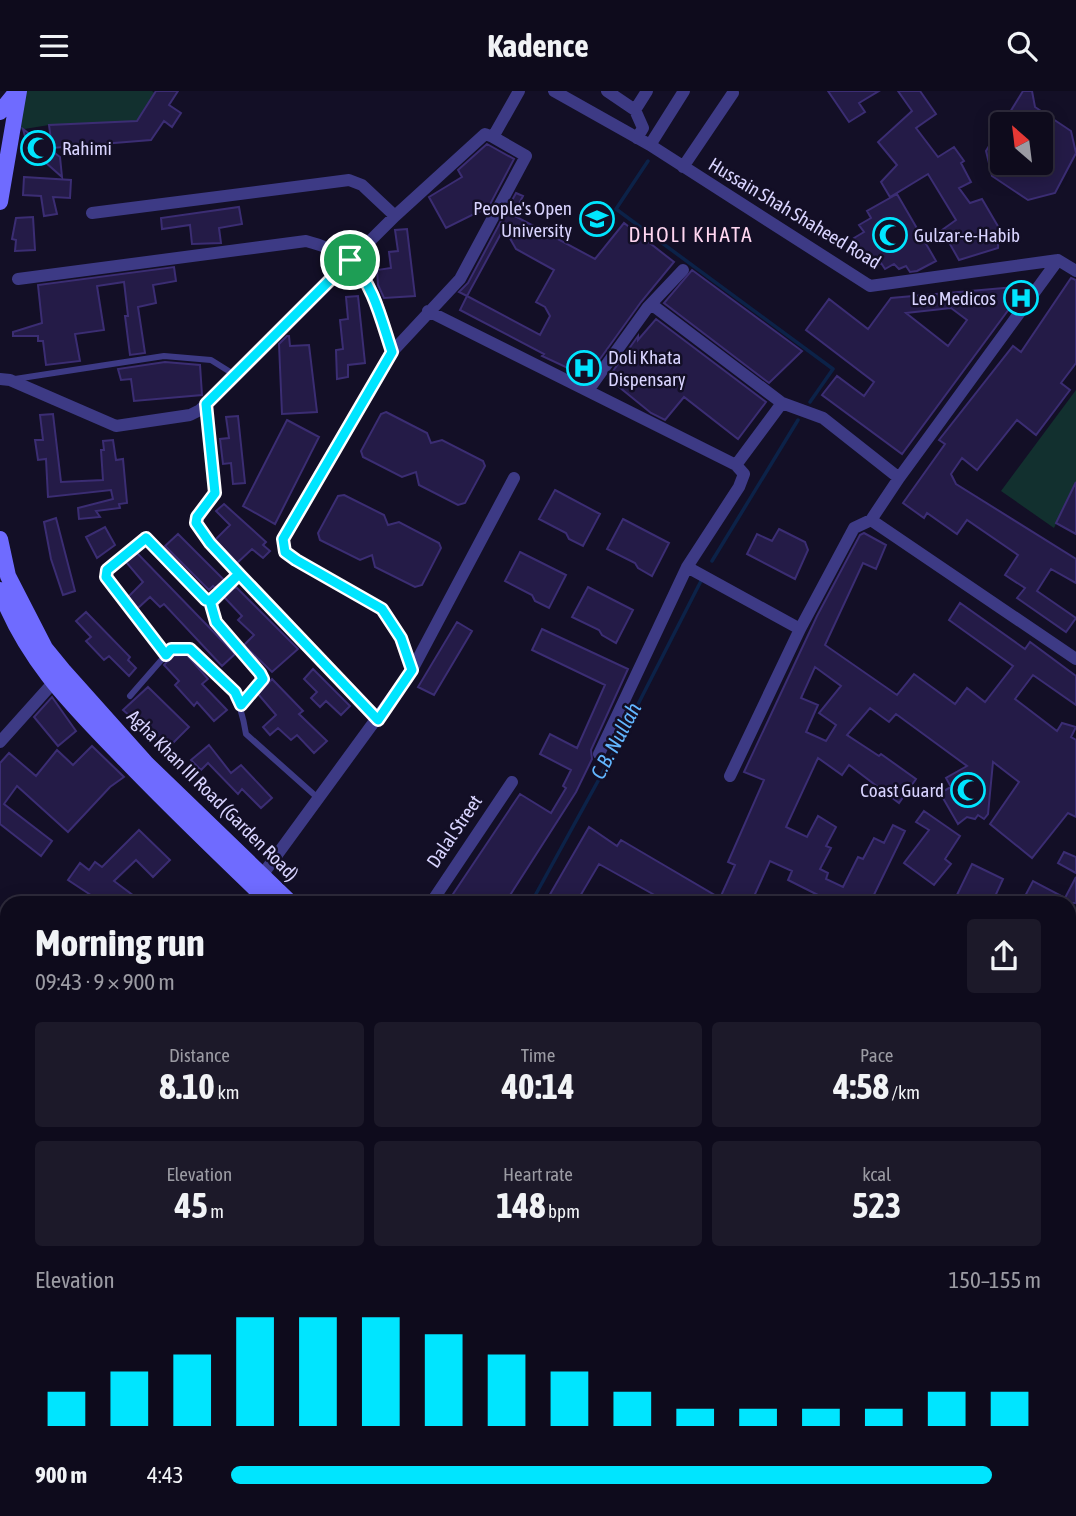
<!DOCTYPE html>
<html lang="en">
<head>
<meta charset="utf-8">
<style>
	:root { --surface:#0e0b1c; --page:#1c1929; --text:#f1f3f6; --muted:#9b9ba3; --line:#2e2b3b; --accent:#00e5ff }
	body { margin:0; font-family:"Asap Condensed",sans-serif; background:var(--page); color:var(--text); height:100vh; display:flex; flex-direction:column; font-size:26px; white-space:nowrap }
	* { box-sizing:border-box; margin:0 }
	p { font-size:23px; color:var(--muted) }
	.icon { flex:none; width:38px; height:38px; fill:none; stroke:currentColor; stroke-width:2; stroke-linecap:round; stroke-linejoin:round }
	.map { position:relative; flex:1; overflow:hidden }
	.details { position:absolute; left:0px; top:805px; width:1076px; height:621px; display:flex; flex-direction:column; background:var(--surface); border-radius:21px 21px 0 0; box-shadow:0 4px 18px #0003,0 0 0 2px var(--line) }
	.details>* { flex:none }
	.needle { width:46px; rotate:332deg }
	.controls { position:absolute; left:990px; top:21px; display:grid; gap:14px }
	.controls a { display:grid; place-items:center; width:63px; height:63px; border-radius:7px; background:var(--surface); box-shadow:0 4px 18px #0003,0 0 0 2px var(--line); font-size:35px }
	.pin { position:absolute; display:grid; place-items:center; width:60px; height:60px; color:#fff; margin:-30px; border:4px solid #fff; border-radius:50%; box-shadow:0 2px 7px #0007 }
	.round { display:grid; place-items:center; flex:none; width:74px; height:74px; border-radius:7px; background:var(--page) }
	.head { display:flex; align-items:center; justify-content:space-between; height:119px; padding:0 35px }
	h1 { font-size:38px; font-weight:700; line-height:52px }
	.figures { display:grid; grid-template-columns:repeat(3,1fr); gap:10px; height:119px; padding:7px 35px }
	.figures div { display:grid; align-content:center; border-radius:7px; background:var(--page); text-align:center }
	.figures b { font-size:35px; font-weight:700 }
	.figures small { font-size:19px; font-weight:400 }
	.figures p { font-size:19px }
	.chart { height:196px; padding:14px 35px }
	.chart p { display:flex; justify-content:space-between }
	.chart svg { width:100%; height:126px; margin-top:7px; stroke:var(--accent); stroke-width:6 }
	ul { padding:0 35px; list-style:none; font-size:23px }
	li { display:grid; grid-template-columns:112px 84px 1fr; align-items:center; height:52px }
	li i { height:18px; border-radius:9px; background:var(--accent) }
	header { display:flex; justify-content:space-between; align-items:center; height:91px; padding:0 35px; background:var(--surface); font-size:32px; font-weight:700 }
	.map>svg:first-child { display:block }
	.green { fill:#12302f }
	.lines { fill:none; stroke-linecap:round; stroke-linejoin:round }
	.stream { stroke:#0c2248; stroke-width:3.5 }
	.building { fill:#241b47; stroke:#3b2d73; stroke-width:2; fill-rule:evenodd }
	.lane { stroke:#3d3a85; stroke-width:6 }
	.street { stroke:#3d3a85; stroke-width:12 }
	.secondary { stroke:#6f6bff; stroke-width:16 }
	.route-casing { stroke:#fff; stroke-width:14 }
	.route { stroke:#00e5ff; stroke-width:9 }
	.labels { text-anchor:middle; stroke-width:5; stroke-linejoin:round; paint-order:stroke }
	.poi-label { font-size:19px; fill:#d9d4ff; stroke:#130f26; text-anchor:start }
	.street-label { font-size:19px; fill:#d9d4ff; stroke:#130f26 }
	.neighbourhood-label { font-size:21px; letter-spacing:2px; fill:#ffd6f0; stroke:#130f26 }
	.water-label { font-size:21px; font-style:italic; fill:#62b6ff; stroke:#130f26 }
</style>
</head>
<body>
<header><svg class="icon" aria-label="menu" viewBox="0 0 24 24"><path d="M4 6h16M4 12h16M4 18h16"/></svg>Kadence<svg class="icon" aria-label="search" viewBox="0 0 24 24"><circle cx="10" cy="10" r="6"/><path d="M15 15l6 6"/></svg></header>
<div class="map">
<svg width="1076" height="1425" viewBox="0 0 1076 1425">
	<rect width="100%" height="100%" fill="#130f26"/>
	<path class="green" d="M19,0h133l3,2 -18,28 -88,4 -37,6z
		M1076,299v93l-22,45 -53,-37z
		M7,893v77l-7,-5v-62z
		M7,990v73l-7,-5v-57z"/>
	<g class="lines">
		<path class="stream" d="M648,70l-32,48 217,160 -23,33
			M712,470l86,-141
			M531,812l78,-142 93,-182"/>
	</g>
	<path class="building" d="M156,0h22l-9,14 12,8 -9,14 -8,-6 -13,19 -99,8 -3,-23 88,-4z
		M828,0h51l-20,12 6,9 -16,10z
		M898,0h22l16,23 -20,14 22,29 16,-10 10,14 -3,2 10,19 -12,6 11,15 12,-4 17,29 -1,20 -39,12 -17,-30 14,-10 -28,-46 -38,23 -9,-15 16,-17 -19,-23 34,-31z
		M1023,0h9l3,16 36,24 5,22 -21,40 -27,7 -36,-24 -6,-25zM1003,33h38v39h-38z
		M23,38l37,28 2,20 -34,-30z
		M487,53l27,15 -28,53 -6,-1 -34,17 -17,-31 33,-20 -4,-7z
		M24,86l47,3 -1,18 -17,-1 4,17 -13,2 -3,-20 -18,-1z
		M516,102l7,3 -10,19 82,44 29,-36 50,39 -33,40 -54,75 -45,-21 2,-2 -84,-44 7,-14 -8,-4 9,-9zM504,137l12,21 38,21 -18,32 9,5 5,9 -10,19 -73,-39z
		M897,103l39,67 -19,10 -7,1 -4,-6 -7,3 -5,-5 -9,5 -4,-6 -10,4 -17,-29 10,-6 -5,-7 12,-7 -4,-7z
		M239,116l3,17 -23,4 2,15 -29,1 -2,-19 -28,4 -1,-11z
		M33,126l2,33 -20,1 1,-11 -4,-1 4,-21z
		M407,138l8,67 -31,2 -6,-13 -1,-15 14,-2 -2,-16 9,-1 -3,-21z
		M174,176l2,14 -23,4 3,18 -18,4 7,46 -15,2 -5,-39h3l-4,-34 -27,4 7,44 -29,4 5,27 -34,4 -3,-24h-5v-5h-25v-4l29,-9 -4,-38z
		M692,179l110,81 -33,32 -105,-80z
		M1071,187l5,2v83l-15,20 9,7 -34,45 -19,-15 -40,50 -15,-12 -11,16 5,10 120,75v24l-25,-14 -14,22 39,27 -10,14 -49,-34 8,-10 -20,-13 13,-20 -51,-35 -10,14 -30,-21 -3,5 -21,-15 42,-59 -6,-4 74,-94 8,6z
		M1026,195l-124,168 -80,-59 15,-19 27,20 10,-14 -68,-52 23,-31 39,30 23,-31zM951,217l16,12 -19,26 -42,-33z
		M358,205l7,67 -17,2v12l-11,2 -1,-29 7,-1 -3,-29 8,-1 -2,-22z
		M656,228l110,83 -28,37 -54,-42 -19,23 -14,-7 -43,-35 30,-42v4z
		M287,245h2l1,10 19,-1 8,67 -35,2 -3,-70z
		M165,271l35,3 2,30 -68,6 -3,-22 -10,1 -3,-11z
		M386,321l41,21 4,10 11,-3 41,21 2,5 -20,37 -7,2 -39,-20 -3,-13 -14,5 -39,-20 -2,-6 20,-37z
		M53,323l8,68 42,-2 -2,-30h3l-1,-9 10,-1 3,20 7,-1 4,44 -8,1 1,4 -24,3 4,6 -21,2 -1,-11 35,-9 -2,-9 -63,7 -2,-38 -8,1 -3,-20h8l-3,-25z
		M238,325l7,67 -12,1 -2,-21 -8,1 -3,-25 9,-1 -3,-21z
		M287,329l32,17 -44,87 -32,-18z
		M1076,391v52l-20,-11z
		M555,399l45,24 -17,32 -14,-7 -3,-6 -27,-14z
		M344,404l40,20 4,10 11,-3 40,21 2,5 -19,37 -7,2 -40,-20 -3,-12 -12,5 -40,-20 -2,-7 20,-37z
		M224,413l42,38 -3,3 7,6 -7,7 -11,-9 -15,14 -22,-23 15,-15 -14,-14z
		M56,427l19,73 -12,4 -12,-36 -7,-37z
		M623,428l46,24 -17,33 -14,-8 -3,-5 -28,-14z
		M105,436l10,18 -18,13 -11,-21z
		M779,438l26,13 3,8 -13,29 -48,-25 10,-20 15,7z
		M864,442l22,12 -10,24 -13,-6 -38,82 72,50 17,-21 41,30 12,-16 18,14 28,-36 -64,-46 11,-17 65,46 5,-7 46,34v29l-43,-30 -18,24 42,32 5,-8 14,4 -5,10 5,3v77l-8,-4 -36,45 -42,-34 29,-42 -26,-20 -5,52 -4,5 -6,-4 -3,4 -8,-2 -9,7 -18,-31 11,-6 -5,-9 21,-12 -71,-52 -7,8 -19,-14 -23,27 32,21 2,-2 35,25 -17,24 -50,-38 -7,10 -24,-17 -32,69 21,10 11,-21 18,11 -10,19 5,2 -11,21 8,4 -2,6 17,8 15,-30 5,2 11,-21 10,5 9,-18 12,6 -35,72h-48l-7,-3 3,-5 -30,-15 4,-9 -22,-10 -19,42h-82l-70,-39 -23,39h-31l44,-76 28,19 4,-6 99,58 15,-33 -7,-3 36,-82 -20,-8 73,-156 43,-81zM815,576l26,19 -22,27 17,12 -10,16 -20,-9 12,-27 -17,-7z
		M178,443l46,46 -9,8 -2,-2 -4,4 -44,-44z
		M520,461l46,23 -17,33 -14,-7 -3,-6 -27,-14z
		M137,462l98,101 -13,12 -58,-62 -4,3 -10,-10 -12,11 -10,-11 15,-15 -17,-20z
		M236,496l62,62 -26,23 -28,-27 10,-10 -16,-15 4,-4 -19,-20z
		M588,496l45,23 -17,33 -14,-8 -3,-5 -27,-13z
		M86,521l44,45 -2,3 8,8 -7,8 -20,-20 -5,4 -18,-19 5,-4 -15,-16z
		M457,531l15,9 -38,64 -16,-8z
		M542,538l86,40 -37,81 1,9 -16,33 -71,111h-58l73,-109 31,19 15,-25 -3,-2 8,-16 -31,-16 10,-20 27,14 28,-63 -73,-35z
		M187,564l21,24 -6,5 25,26 -13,11 -17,-19 -3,4 -19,-21 4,-4 -15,-16 8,-9z
		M313,578l37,37 -9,9 -15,-14 -6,6 -9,-9 6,-6 -13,-13z
		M272,588l31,32 -4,3 28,27 -13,12 -17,-18 -6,5 -13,-12 -8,7 -7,-8 13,-12 -18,-21z
		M148,596l41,40 -22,22 -44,-39z
		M52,606l24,34 -18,15 -24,-29z
		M209,654l22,28 10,-8 31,33 -11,10 -19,-19 -4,5 -30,-31 -7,7 -10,-10z
		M92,655l32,31 -14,10 -42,45 -51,-46 -13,18 48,37 -11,15 -41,-32v-61l9,-10 27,23 21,-26 16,15z
		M924,720l36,25 -15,23 6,5 -17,21 -30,-22 25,-33 -13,-8z
		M139,739l31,30 -17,17 -17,-17 -22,21 20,15 -5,7h-26l-35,-23 12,-17 9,7 6,-8 7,5z
		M1064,761l12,5v16l-18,-10z
		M972,773l31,15 -11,24h-39z
		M1076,786v26h-38l-13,-7 8,-15 32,17z"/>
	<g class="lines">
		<path class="lane" d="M15,288l149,-23 47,4 24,15
			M206,313l8,89 -17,24 -1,6 14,20 167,175
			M210,510l29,-27
			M166,564l-60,-78 1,-7 39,-32 64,63 6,21 44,51 3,6 -22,26
			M130,605l41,-47h19c34,33 48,35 56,85l73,65
			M725,1419l8,6
			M1001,1419l7,6
			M922,1425l4,-6"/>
		<path class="street" d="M554,0l96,54 220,141 188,-26 18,11
			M607,0l28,19
			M637,47l6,-10 -8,-18 12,-19
			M650,54l34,-54
			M683,76l50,-74
			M92,122l257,-33 13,5 33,31
			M18,188l288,-38c65,16 68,55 86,111
			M651,213l131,99 41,15 76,60
			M428,220l308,154 46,-62
			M0,288l10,1 106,46 74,-11 10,-5 195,-194 90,-82 8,3
			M589,298l59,-82 35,-37
			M871,429l205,139
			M687,476l113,62
			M412,579l102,-192
			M0,651l52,-58
			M599,663l88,-187 52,-80 5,-13 -8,-9
			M730,685l70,-147 54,-101 17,-8 28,-42 159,-218
			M263,783l149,-204 -11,-32 -19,-29 -86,-49 -11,-8 -2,-13 109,-187 68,-73 66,-123 -33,-19 26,-46
			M431,812l81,-121
			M0,1104l6,5 -6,9
			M0,1227l7,5
			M0,1259l7,-11
			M0,1288l7,5
			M0,1356l7,5
			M264,1419l8,6
			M741,1425l3,-6"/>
		<path class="secondary" d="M0,21l17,-21
			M0,111l19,-111
			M0,448l8,37 37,72 18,22 84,94 144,139
			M0,499c27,72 73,116 125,170 47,49 96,96 145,143
			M1069,881l7,-13
			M1069,922l7,-13
			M1069,968l7,4
			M1069,1406l7,5
			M1062,1419l8,6
			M1,1425l6,-9
			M434,1425l2,-6"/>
	</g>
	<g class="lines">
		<g class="route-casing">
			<path id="route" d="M350,169l-144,144 9,89 -18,24 -1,6 14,20 29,31 -29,27 6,21 44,51 3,6 -22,26 -6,-13 -45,-43h-19l-5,6 -60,-78 1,-7 39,-32 60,62h7l26,-26 139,146 34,-50 -11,-32 -19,-29 -86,-49 -11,-8 -2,-13 109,-187c-11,-33 -18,-66 -42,-92"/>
		</g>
		<use href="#route" class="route"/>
	</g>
	<defs>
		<g id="mosque-ring" transform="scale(1.75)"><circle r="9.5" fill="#130f26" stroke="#00e5ff" stroke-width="1.5"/><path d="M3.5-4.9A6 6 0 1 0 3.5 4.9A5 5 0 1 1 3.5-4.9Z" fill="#00e5ff"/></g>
		<g id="university-ring" transform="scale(1.75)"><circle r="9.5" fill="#130f26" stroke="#00e5ff" stroke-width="1.5"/><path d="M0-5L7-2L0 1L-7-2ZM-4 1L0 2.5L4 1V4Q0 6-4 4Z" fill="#00e5ff"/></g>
		<g id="hospital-ring" transform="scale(1.75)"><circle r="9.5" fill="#130f26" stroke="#00e5ff" stroke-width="1.5"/><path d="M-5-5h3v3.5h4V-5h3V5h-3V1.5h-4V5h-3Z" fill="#00e5ff"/></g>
	</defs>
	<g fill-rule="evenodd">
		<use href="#mosque-ring" x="38" y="57"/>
		<use href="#university-ring" x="597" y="128"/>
		<use href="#mosque-ring" x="890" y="144"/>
		<use href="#hospital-ring" x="1021" y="207"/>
		<use href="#hospital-ring" x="584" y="277"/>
		<use href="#mosque-ring" x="968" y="699"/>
	</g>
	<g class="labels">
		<g class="poi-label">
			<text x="62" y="64">Rahimi</text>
			<text x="572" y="124" text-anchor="end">People's Open<tspan x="572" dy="22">University</tspan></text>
			<text x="914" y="151">Gulzar-e-Habib</text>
			<text x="996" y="214" text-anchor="end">Leo Medicos</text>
			<text x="608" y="273">Doli Khata<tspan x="608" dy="22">Dispensary</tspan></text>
			<text x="944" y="706" text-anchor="end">Coast Guard</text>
		</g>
		<g class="street-label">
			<text transform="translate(795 122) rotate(31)" y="7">Hussain Shah Shaheed Road</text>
			<text transform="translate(213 704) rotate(45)" y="7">Agha Khan III Road (Garden Road)</text>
			<text transform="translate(454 740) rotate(-56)" y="7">Dalal Street</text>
		</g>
		<g class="neighbourhood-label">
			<text x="691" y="151">DHOLI KHATA</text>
		</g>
		<g class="water-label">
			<text transform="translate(616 650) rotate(-62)" y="7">C.B. Nullah</text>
		</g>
	</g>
</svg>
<div class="controls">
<a><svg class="needle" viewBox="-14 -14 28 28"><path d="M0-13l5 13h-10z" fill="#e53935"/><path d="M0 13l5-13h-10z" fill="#9b9ba3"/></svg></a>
</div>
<div class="pin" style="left:350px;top:169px;background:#1e9e55"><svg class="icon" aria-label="arrive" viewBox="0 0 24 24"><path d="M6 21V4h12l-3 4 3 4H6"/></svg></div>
<section class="details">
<div class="head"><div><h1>Morning run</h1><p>09:43 · 9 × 900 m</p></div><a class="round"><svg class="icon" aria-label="share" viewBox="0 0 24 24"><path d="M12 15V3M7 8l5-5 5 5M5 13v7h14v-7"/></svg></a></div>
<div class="figures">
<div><p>Distance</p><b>8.10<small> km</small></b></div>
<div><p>Time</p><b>40:14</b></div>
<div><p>Pace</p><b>4:58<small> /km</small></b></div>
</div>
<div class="figures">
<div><p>Elevation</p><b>45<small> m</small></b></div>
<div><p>Heart rate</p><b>148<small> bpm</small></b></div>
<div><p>kcal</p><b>523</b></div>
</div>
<div class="chart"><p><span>Elevation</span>150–155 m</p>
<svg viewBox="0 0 160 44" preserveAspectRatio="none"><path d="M5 44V32M15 44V25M25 44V19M35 44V6M45 44V6M55 44V6M65 44V12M75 44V19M85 44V25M95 44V32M105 44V38M115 44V38M125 44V38M135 44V38M145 44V32M155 44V32"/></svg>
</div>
<ul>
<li><b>900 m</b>4:43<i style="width:94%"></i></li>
</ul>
</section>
</div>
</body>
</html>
